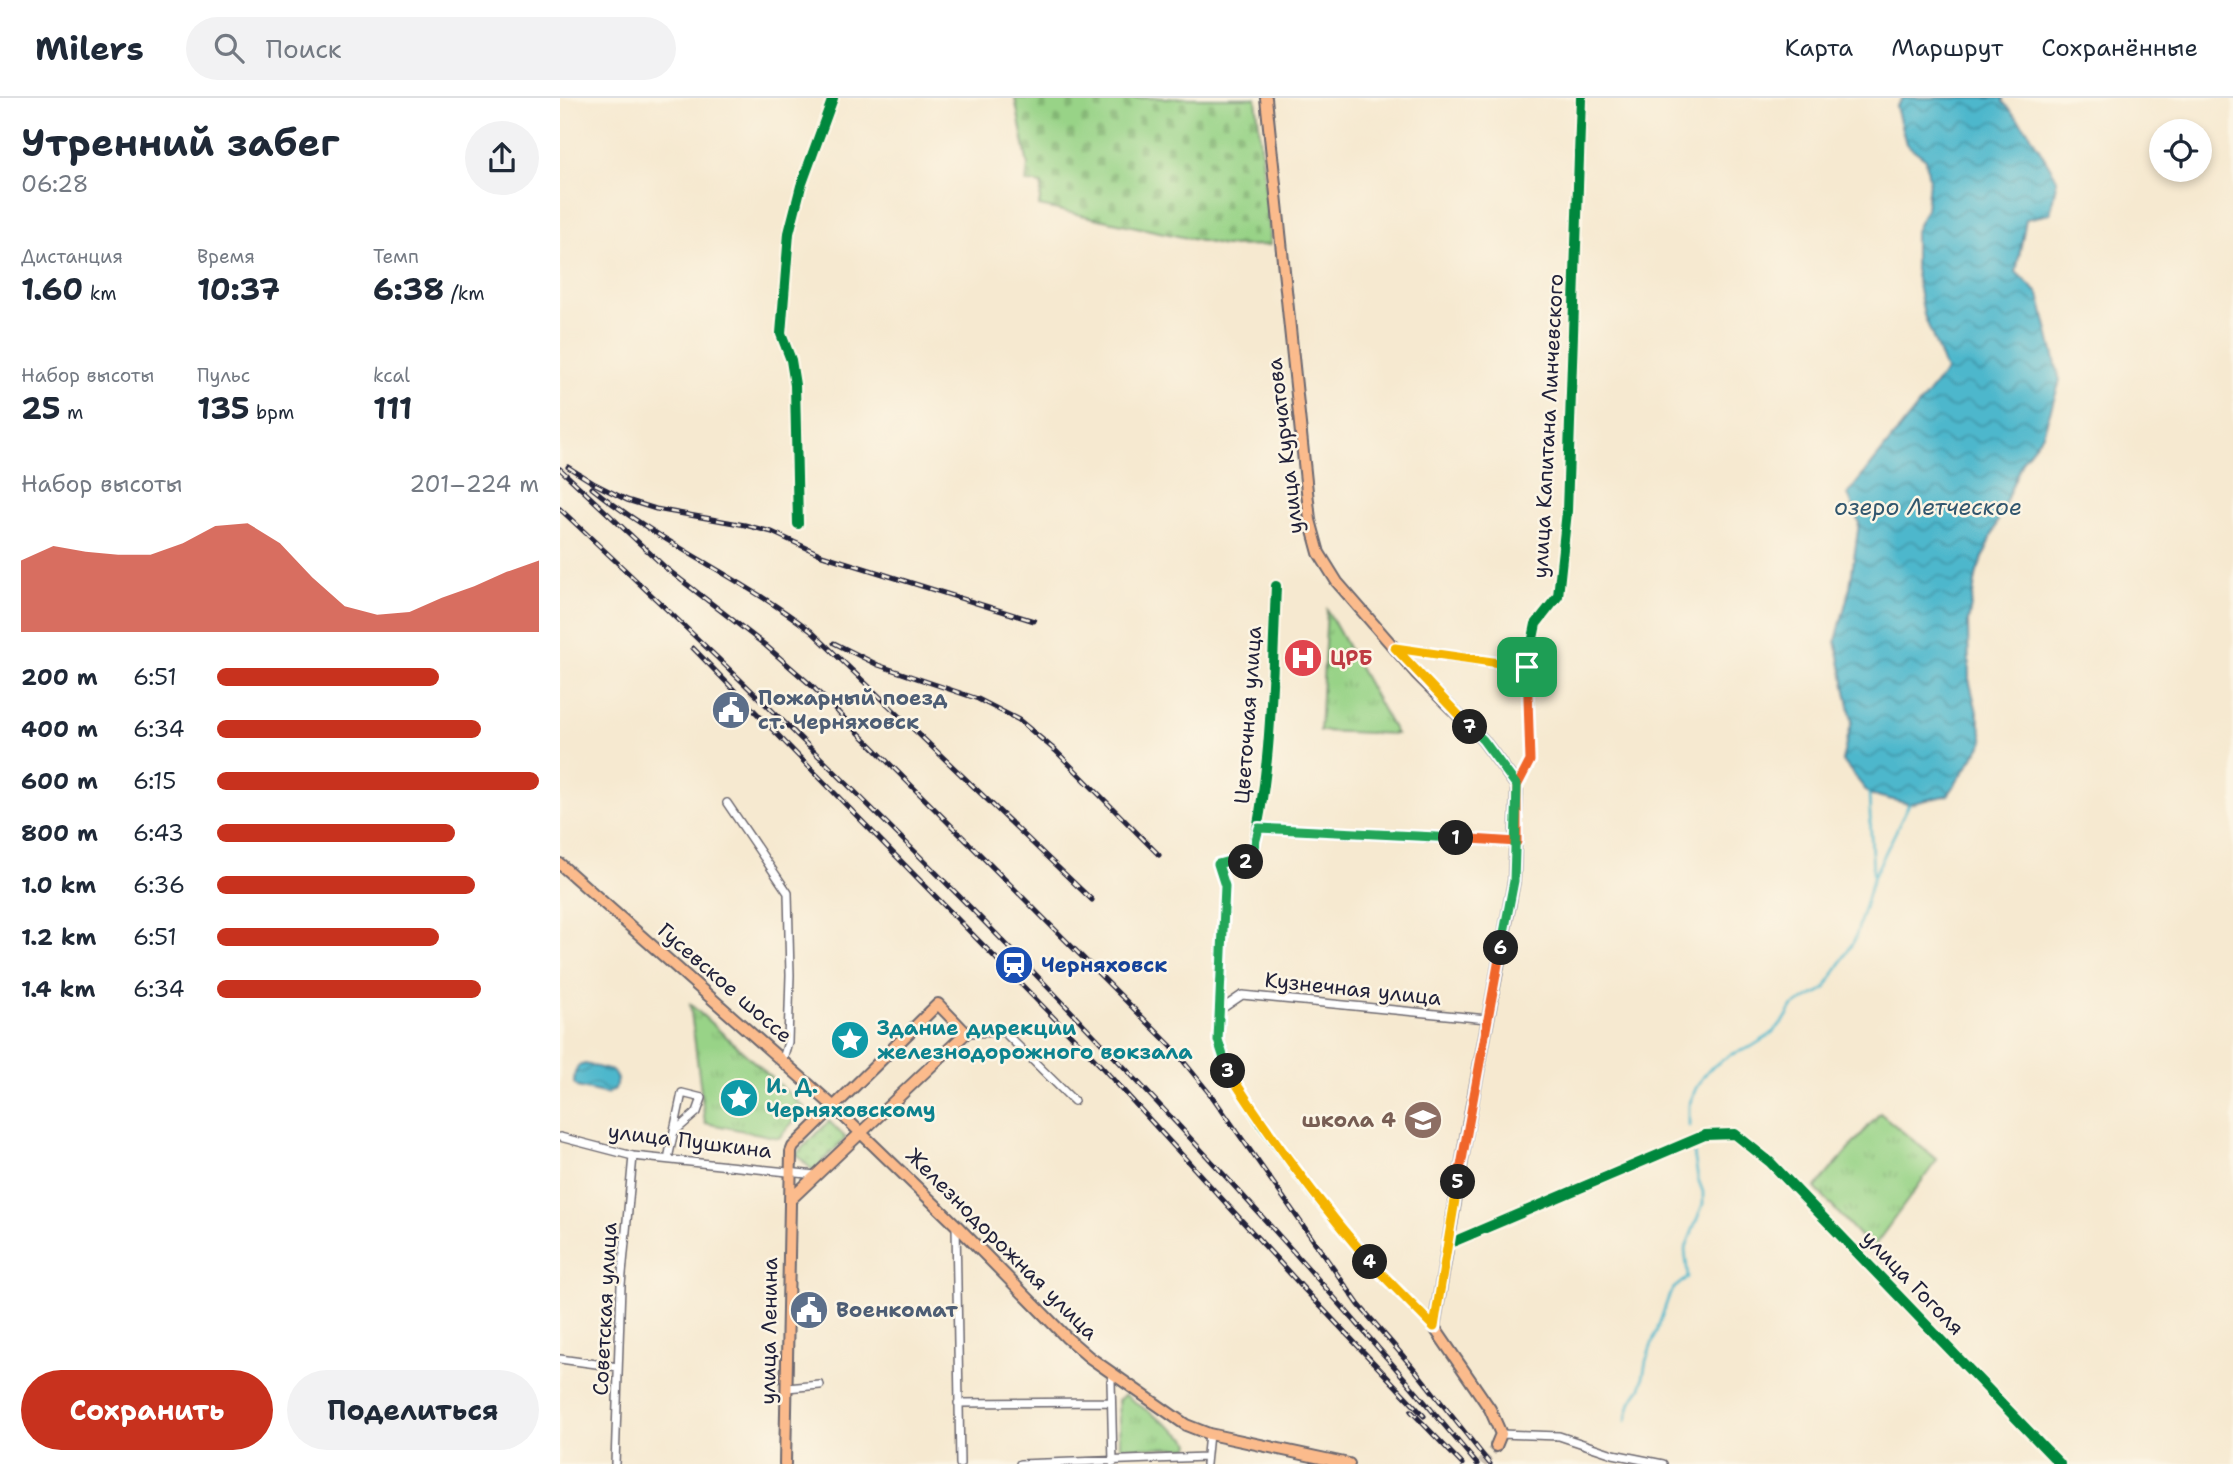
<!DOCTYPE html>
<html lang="ru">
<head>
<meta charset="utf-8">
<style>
	:root { --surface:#fff; --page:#f2f2f3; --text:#1f2937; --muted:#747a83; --line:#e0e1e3; --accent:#c8321e }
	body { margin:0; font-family:"Shantell Sans",sans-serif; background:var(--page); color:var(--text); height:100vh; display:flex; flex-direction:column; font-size:26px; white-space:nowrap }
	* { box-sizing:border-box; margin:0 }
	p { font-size:23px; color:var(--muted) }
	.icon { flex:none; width:38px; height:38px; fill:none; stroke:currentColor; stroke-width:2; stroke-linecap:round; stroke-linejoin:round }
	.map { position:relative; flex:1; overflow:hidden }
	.sheet { display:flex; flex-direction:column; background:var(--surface); width:560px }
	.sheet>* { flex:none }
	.tools { position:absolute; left:1589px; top:21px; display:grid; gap:14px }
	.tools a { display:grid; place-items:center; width:63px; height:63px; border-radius:50%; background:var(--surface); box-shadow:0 4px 10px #0003; font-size:35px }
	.pin { position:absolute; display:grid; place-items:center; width:60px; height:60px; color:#fff; margin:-30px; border-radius:14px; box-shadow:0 4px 10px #0006 }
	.km { position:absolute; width:35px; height:35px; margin:-18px; border-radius:50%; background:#222; color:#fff; font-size:19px; line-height:35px; text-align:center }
	.round { display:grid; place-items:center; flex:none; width:74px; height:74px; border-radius:37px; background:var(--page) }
	.summary { display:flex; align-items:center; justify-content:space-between; height:119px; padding:0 21px }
	h1 { font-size:38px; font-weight:700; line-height:52px }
	.stats { display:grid; grid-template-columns:repeat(3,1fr); gap:10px; height:119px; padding:7px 21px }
	.stats div { display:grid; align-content:center }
	.stats b { font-size:30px; font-weight:700 }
	.stats small { font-size:19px; font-weight:400 }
	.stats p { font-size:19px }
	.chart { height:196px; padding:14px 21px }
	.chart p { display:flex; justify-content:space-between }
	.chart svg { width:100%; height:126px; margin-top:7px; fill:var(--accent); opacity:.7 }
	.cta { display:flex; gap:14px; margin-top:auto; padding:14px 21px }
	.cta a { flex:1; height:80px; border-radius:42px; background:var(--accent); color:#fff; font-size:28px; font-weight:700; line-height:80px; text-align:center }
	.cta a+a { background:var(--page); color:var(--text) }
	ul { padding:0 21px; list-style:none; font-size:23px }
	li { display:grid; grid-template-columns:112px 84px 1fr; align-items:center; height:52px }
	li i { height:18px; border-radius:9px; background:var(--accent) }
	header { display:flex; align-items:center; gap:42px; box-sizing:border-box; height:98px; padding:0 35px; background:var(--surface); border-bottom:2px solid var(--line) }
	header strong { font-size:33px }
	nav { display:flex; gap:38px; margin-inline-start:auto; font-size:24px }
	.search { width:490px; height:63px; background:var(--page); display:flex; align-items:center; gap:18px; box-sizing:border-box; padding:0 24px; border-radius:38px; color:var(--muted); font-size:26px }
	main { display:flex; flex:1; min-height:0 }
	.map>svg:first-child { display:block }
	.grass { fill:url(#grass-dots); stroke:#5d7a61; stroke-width:2 }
	.cemetery { fill:url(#cemetery-stones); stroke:#5d7a61; stroke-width:2 }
	.park { fill:url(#park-tufts); stroke:#5d7a61; stroke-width:2 }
	.water { fill:url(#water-waves); stroke:#386c84; stroke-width:2 }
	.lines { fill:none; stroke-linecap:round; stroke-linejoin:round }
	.stream { stroke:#4eb7cc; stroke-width:2.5 }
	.primary-tunnel { stroke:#ccc1b2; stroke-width:10; stroke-dasharray:10 5; stroke-linecap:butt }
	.minor-casing { stroke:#6c686f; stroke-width:10 }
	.primary-casing { stroke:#6c686f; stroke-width:14 }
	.trunk-casing { stroke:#6c686f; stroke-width:14 }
	.minor { stroke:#fff; stroke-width:7 }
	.primary { stroke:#fbbb8c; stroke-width:10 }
	.trunk { stroke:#fbbb8c; stroke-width:10 }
	.rail-casing { stroke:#22223b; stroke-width:5 }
	.rail { stroke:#fcf5e5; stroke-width:2.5; stroke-dasharray:8; stroke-linecap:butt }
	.cycleway-casing { stroke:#fcf5e5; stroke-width:15 }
	.cycleway { stroke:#00873e; stroke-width:10 }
	.split-1-casing { stroke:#fff; stroke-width:14 }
	.split-2-casing { stroke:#fff; stroke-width:14 }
	.split-3-casing { stroke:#fff; stroke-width:14 }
	.split-4-casing { stroke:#fff; stroke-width:14 }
	.split-5-casing { stroke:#fff; stroke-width:14 }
	.split-6-casing { stroke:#fff; stroke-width:14 }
	.split-7-casing { stroke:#fff; stroke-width:14 }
	.split-8-casing { stroke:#fff; stroke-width:14 }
	.split-1 { stroke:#f0652b; stroke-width:9 }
	.split-2 { stroke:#22a559; stroke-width:9 }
	.split-3 { stroke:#22a559; stroke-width:9 }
	.split-4 { stroke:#f5b400; stroke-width:9 }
	.split-5 { stroke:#f5b400; stroke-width:9 }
	.split-6 { stroke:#f0652b; stroke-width:9 }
	.split-7 { stroke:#22a559; stroke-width:9 }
	.split-8 { stroke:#f5b400; stroke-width:9 }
	.labels { text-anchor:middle; stroke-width:5; stroke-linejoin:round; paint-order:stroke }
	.street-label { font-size:21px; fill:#22223b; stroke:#fcf5e5 }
	.health-label { font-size:21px; font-weight:bold; fill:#be3a42; stroke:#fcf5e5; text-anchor:start }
	.service-label { font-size:21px; font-weight:bold; fill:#4e5e75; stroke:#fcf5e5; text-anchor:start }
	.transit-label { font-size:21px; font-weight:bold; fill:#164399; stroke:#fcf5e5; text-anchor:start }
	.culture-label { font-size:21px; font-weight:bold; fill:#0d838f; stroke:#fcf5e5; text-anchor:start }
	.education-label { font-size:21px; font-weight:bold; fill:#785e54; stroke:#fcf5e5; text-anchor:end }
	.water-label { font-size:23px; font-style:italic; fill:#31566e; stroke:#fcf5e5 }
</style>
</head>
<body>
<header>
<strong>Milers</strong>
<div class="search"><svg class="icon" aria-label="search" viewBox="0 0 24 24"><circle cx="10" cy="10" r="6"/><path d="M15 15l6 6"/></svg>Поиск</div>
<nav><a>Карта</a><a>Маршрут</a><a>Сохранённые</a></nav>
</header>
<main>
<section class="sheet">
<div class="summary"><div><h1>Утренний забег</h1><p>06:28</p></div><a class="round"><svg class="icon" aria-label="share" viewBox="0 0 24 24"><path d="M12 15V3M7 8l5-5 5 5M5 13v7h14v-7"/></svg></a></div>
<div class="stats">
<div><p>Дистанция</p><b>1.60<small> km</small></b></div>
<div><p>Время</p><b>10:37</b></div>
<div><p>Темп</p><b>6:38<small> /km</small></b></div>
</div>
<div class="stats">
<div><p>Набор высоты</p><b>25<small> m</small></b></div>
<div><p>Пульс</p><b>135<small> bpm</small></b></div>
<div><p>kcal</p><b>111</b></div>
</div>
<div class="chart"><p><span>Набор высоты</span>201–224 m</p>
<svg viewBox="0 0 160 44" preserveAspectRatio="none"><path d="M0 44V19L10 14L20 16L30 17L40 17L50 13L60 7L70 6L80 13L90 25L100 35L110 38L120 37L130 32L140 28L150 23L160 19V44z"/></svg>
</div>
<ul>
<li><b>200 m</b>6:51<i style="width:69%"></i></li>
<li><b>400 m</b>6:34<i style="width:82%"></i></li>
<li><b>600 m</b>6:15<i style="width:100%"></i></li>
<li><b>800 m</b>6:43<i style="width:74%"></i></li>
<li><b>1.0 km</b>6:36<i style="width:80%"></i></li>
<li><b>1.2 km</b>6:51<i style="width:69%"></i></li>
<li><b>1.4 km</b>6:34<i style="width:82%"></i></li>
</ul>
<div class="cta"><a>Сохранить</a><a>Поделиться</a></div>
</section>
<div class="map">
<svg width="1673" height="1366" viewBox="0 0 1673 1366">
	<defs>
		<pattern id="grass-dots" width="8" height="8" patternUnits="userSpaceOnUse" patternTransform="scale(1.75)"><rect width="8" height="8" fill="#98d387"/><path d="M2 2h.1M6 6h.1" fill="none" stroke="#83b575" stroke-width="1.8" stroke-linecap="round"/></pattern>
		<pattern id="cemetery-stones" width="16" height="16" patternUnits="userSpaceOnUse" patternTransform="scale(1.75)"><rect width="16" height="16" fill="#98d387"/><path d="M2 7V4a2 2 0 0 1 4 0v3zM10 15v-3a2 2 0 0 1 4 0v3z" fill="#83b575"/></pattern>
		<pattern id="park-tufts" width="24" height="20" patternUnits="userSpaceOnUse" patternTransform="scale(1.75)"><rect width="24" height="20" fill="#98d387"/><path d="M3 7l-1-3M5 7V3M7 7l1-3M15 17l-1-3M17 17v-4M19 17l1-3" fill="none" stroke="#83b575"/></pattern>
		<pattern id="water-waves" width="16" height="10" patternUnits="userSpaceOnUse" patternTransform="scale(1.75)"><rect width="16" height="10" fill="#4eb7cc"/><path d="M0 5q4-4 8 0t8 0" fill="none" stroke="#4094a7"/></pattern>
	</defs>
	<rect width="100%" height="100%" fill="#fcf5e5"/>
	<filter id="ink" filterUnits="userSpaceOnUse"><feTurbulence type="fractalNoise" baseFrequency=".0143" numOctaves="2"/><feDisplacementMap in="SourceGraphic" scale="14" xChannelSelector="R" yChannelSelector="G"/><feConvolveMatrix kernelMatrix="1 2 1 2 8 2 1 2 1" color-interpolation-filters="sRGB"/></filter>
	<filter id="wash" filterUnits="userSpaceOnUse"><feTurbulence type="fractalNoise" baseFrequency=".00686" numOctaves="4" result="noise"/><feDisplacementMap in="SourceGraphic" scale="28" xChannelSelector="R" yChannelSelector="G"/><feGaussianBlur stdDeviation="1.57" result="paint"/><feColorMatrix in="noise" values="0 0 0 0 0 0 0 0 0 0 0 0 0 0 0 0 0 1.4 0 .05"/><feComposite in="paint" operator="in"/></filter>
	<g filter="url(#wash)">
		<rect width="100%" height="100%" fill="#f6e9d0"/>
		<path class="grass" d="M269,1023l17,17 -33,33 -17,-17z"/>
		<path class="cemetery" d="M455,0h241l15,147 -47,1 -185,-40 3,-22 -16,-2 2,-16z"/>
		<path class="park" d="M767,512l69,124 -76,-3z
			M130,906l115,104 -26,30 -74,-15z
			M1320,1015l57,47 -65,89 -57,-61z
			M565,1297l61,43 4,5 -1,5 -69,-1 -2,-47z"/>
		<path class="water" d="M1343,0h100v4l26,30 28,47 -7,35 -24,5 -10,53 23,22 21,87 -17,53 -21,27 -45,111 -9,50 1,57 15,62 -36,54 -39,9 -40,-10 -27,-34 10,-39 -16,-80 14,-54 9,-64 -11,-29 98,-123 -22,-56 -9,-46v-38l11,-22 3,-28 -3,-22 -20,-15 -10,-37z
			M25,966l28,7 4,8 -2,10 -8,5 -30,-7 -3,-4 1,-11 3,-6z"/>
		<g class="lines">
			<path class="stream" d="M1309,696l4,81
				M1129,1028v-21l7,-17 12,-18 22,-15 21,-8 19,-12 14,-14 9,-15 32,-17 30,-50 18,-61 36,-74
				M1066,1323l5,-19 10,-14 5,-27 23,-65 4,-7 15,-12 -3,-27 18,-46v-12l-5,-13 -5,-32"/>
		</g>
	</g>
	<g filter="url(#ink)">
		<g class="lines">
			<path class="primary-tunnel" d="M922,1366l14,-18"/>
			<g class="minor-casing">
				<path id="minor" d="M238,426l-3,-139 -4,-25 -10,-26 8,-101 12,-47 32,-88
					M716,488c-4,93 -4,186 -26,277l-21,-2 -11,3 7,21 -7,154 7,27 37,59 53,71 56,67 63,64
					M836,550l131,19
					M957,688l13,-25 -3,-94 9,-43 22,-28 9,-85 14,-413
					M167,705l61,90 2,82 -2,67 -5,17
					M699,730l257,14
					M660,912l22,-15 245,24
					M406,935l38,-1 70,69
					M0,1039l73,19 183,19
					M108,1061l14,-66 20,5 -5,14 -23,20
					M396,1127l4,239
					M888,1146l257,-109 30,-1 35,28 290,302
					M0,1261l58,8
					M227,1290l33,-3
					M398,1305l153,-1
					M941,1336l58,2 54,18 50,10
					M553,1365l-2,-82 3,-6
					M55,1366l6,-179 12,-129
					M460,1366l186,-7
					M646,1366l3,-30"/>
			</g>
			<g class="primary-casing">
				<path id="primary" d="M706,0l44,422 9,33 18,29 79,91 67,67 34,46 -3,95 -47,250 -33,196 56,82 11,25 -5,12
					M225,1366l6,-312 2,-5 145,-143 28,29 -175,166"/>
			</g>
			<g class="trunk-casing">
				<path id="trunk" d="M0,766l273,242 123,119 111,113 22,19 97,68 23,9 140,30"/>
			</g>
			<use href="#minor" class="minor"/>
			<use href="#primary" class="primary"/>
			<use href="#trunk" class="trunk"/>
			<g class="rail-casing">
				<path id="rail" d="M8,369l27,17 32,16 29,9 89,16 27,7 50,23 212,66
					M0,371l107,100 98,76 47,41 359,360 43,53 145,206 57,66 74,93
					M32,390c68,55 150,90 219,143l281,269
					M0,411c323,301 634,616 917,955
					M274,545l44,22 100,34 41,21 37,31 103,104
					M133,550l406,416 206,226 119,126
					M851,1313l51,53"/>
			</g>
			<use href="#rail" class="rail"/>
			<g class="cycleway-casing">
				<path id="cycleway" d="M238,426l-3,-139 -4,-25 -10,-26 8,-101 12,-47 32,-88
					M716,488c-4,93 -4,186 -26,277l-21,-2 -11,3 7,21 -7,154 7,27 37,59 53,71 56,67 63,64
					M957,688l13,-25 -3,-94 9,-43 22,-28 9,-85 14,-413
					M888,1146l257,-109 30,-1 35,28 290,302"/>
			</g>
			<use href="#cycleway" class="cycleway"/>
		</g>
	</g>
	<g class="lines" filter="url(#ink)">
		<g class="split-1-casing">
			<path id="split-1" d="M896,740l61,4v-56l13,-25 -3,-94"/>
		</g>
		<g class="split-2-casing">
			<path id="split-2" d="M686,764l4,1 9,-35 197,10"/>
		</g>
		<g class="split-3-casing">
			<path id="split-3" d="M668,973l-10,-31 7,-154 -7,-22 11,-3 17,1"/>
		</g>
		<g class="split-4-casing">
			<path id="split-4" d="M668,973c43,68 90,130 142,191"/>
		</g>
		<g class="split-5-casing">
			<path id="split-5" d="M810,1164l64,65 24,-145"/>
		</g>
		<g class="split-6-casing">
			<path id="split-6" d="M898,1084l43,-234"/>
		</g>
		<g class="split-7-casing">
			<path id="split-7" d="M910,629l13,13 34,46 -3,95 -13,67"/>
		</g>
		<g class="split-8-casing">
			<path id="split-8" d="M910,629l-75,-79 132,19"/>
		</g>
		<use href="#split-1" class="split-1"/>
		<use href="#split-2" class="split-2"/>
		<use href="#split-3" class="split-3"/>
		<use href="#split-4" class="split-4"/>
		<use href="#split-5" class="split-5"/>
		<use href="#split-6" class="split-6"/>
		<use href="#split-7" class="split-7"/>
		<use href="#split-8" class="split-8"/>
	</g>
	<defs>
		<g id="hospital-disc" transform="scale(2.0125)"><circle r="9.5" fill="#e0444e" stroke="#fcf5e5"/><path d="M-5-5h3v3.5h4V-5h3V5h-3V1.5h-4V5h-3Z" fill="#fff"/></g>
		<g id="civic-disc" transform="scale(2.0125)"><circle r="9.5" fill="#5c6f8a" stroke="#fcf5e5"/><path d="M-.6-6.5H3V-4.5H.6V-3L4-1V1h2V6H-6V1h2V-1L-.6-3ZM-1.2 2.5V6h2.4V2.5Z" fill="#fff"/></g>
		<g id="station-disc" transform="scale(2.0125)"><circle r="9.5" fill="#1a4fb4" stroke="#fcf5e5"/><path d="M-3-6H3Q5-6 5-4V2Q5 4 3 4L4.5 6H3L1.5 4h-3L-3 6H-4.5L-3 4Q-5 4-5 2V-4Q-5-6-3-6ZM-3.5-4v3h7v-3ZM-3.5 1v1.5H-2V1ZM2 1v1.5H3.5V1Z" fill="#fff"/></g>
		<g id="sight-disc" transform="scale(2.0125)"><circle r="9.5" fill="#0f9aa8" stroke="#fcf5e5"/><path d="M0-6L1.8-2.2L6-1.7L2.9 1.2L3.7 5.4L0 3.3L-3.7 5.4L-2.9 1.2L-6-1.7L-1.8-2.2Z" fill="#fff"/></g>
		<g id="school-disc" transform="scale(2.0125)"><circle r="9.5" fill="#8d6e63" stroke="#fcf5e5"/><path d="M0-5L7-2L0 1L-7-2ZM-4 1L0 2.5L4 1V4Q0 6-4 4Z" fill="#fff"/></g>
	</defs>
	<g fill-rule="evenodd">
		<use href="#hospital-disc" x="743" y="560"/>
		<use href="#civic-disc" x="171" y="612"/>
		<use href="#station-disc" x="454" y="867"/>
		<use href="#sight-disc" x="290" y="942"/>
		<use href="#sight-disc" x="179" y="1000"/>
		<use href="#school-disc" x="863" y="1022"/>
		<use href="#civic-disc" x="249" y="1212"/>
	</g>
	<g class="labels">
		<g class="street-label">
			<text transform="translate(988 328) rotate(-87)" y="7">улица Капитана Линчевского</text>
			<text transform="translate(725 348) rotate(-97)" y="7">улица Курчатова</text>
			<text transform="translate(688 617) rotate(-86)" y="7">Цветочная улица</text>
			<text transform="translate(165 885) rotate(41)" y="7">Гусевское шоссе</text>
			<text transform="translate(793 891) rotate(6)" y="7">Кузнечная улица</text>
			<text transform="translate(130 1043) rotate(7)" y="7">улица Пушкина</text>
			<text transform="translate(442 1146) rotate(45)" y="7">Железнодорожная улица</text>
			<text transform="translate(1353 1185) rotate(46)" y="7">улица Гоголя</text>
			<text transform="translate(45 1211) rotate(-87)" y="7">Советская улица</text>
			<text transform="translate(209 1233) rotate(-89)" y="7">улица Ленина</text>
		</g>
		<g class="health-label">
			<text x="770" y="567">ЦРБ</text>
		</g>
		<g class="service-label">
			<text x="198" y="607">Пожарный поезд<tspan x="198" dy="24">ст. Черняховск</tspan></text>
			<text x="276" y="1219">Военкомат</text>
		</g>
		<g class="transit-label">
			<text x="481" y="874">Черняховск</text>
		</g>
		<g class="culture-label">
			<text x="317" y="937">Здание дирекции<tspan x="317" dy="24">железнодорожного вокзала</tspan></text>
			<text x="206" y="995">И. Д.<tspan x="206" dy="24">Черняховскому</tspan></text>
		</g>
		<g class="education-label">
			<text x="836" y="1029">школа 4</text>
		</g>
		<g class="water-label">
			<text x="1368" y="417">озеро Летческое</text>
		</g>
	</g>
</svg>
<div class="tools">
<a><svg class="icon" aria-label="locate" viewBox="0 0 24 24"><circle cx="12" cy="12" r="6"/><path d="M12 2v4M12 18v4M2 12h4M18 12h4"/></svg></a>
</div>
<div class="pin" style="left:967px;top:569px;background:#1e9e55"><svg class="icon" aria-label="arrive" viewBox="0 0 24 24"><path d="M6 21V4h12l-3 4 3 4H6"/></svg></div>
<b class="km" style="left:896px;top:740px">1</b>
<b class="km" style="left:686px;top:764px">2</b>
<b class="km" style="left:668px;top:973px">3</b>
<b class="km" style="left:810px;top:1164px">4</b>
<b class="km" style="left:898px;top:1084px">5</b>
<b class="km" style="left:941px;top:850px">6</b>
<b class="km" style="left:910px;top:629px">7</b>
</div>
</main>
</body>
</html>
